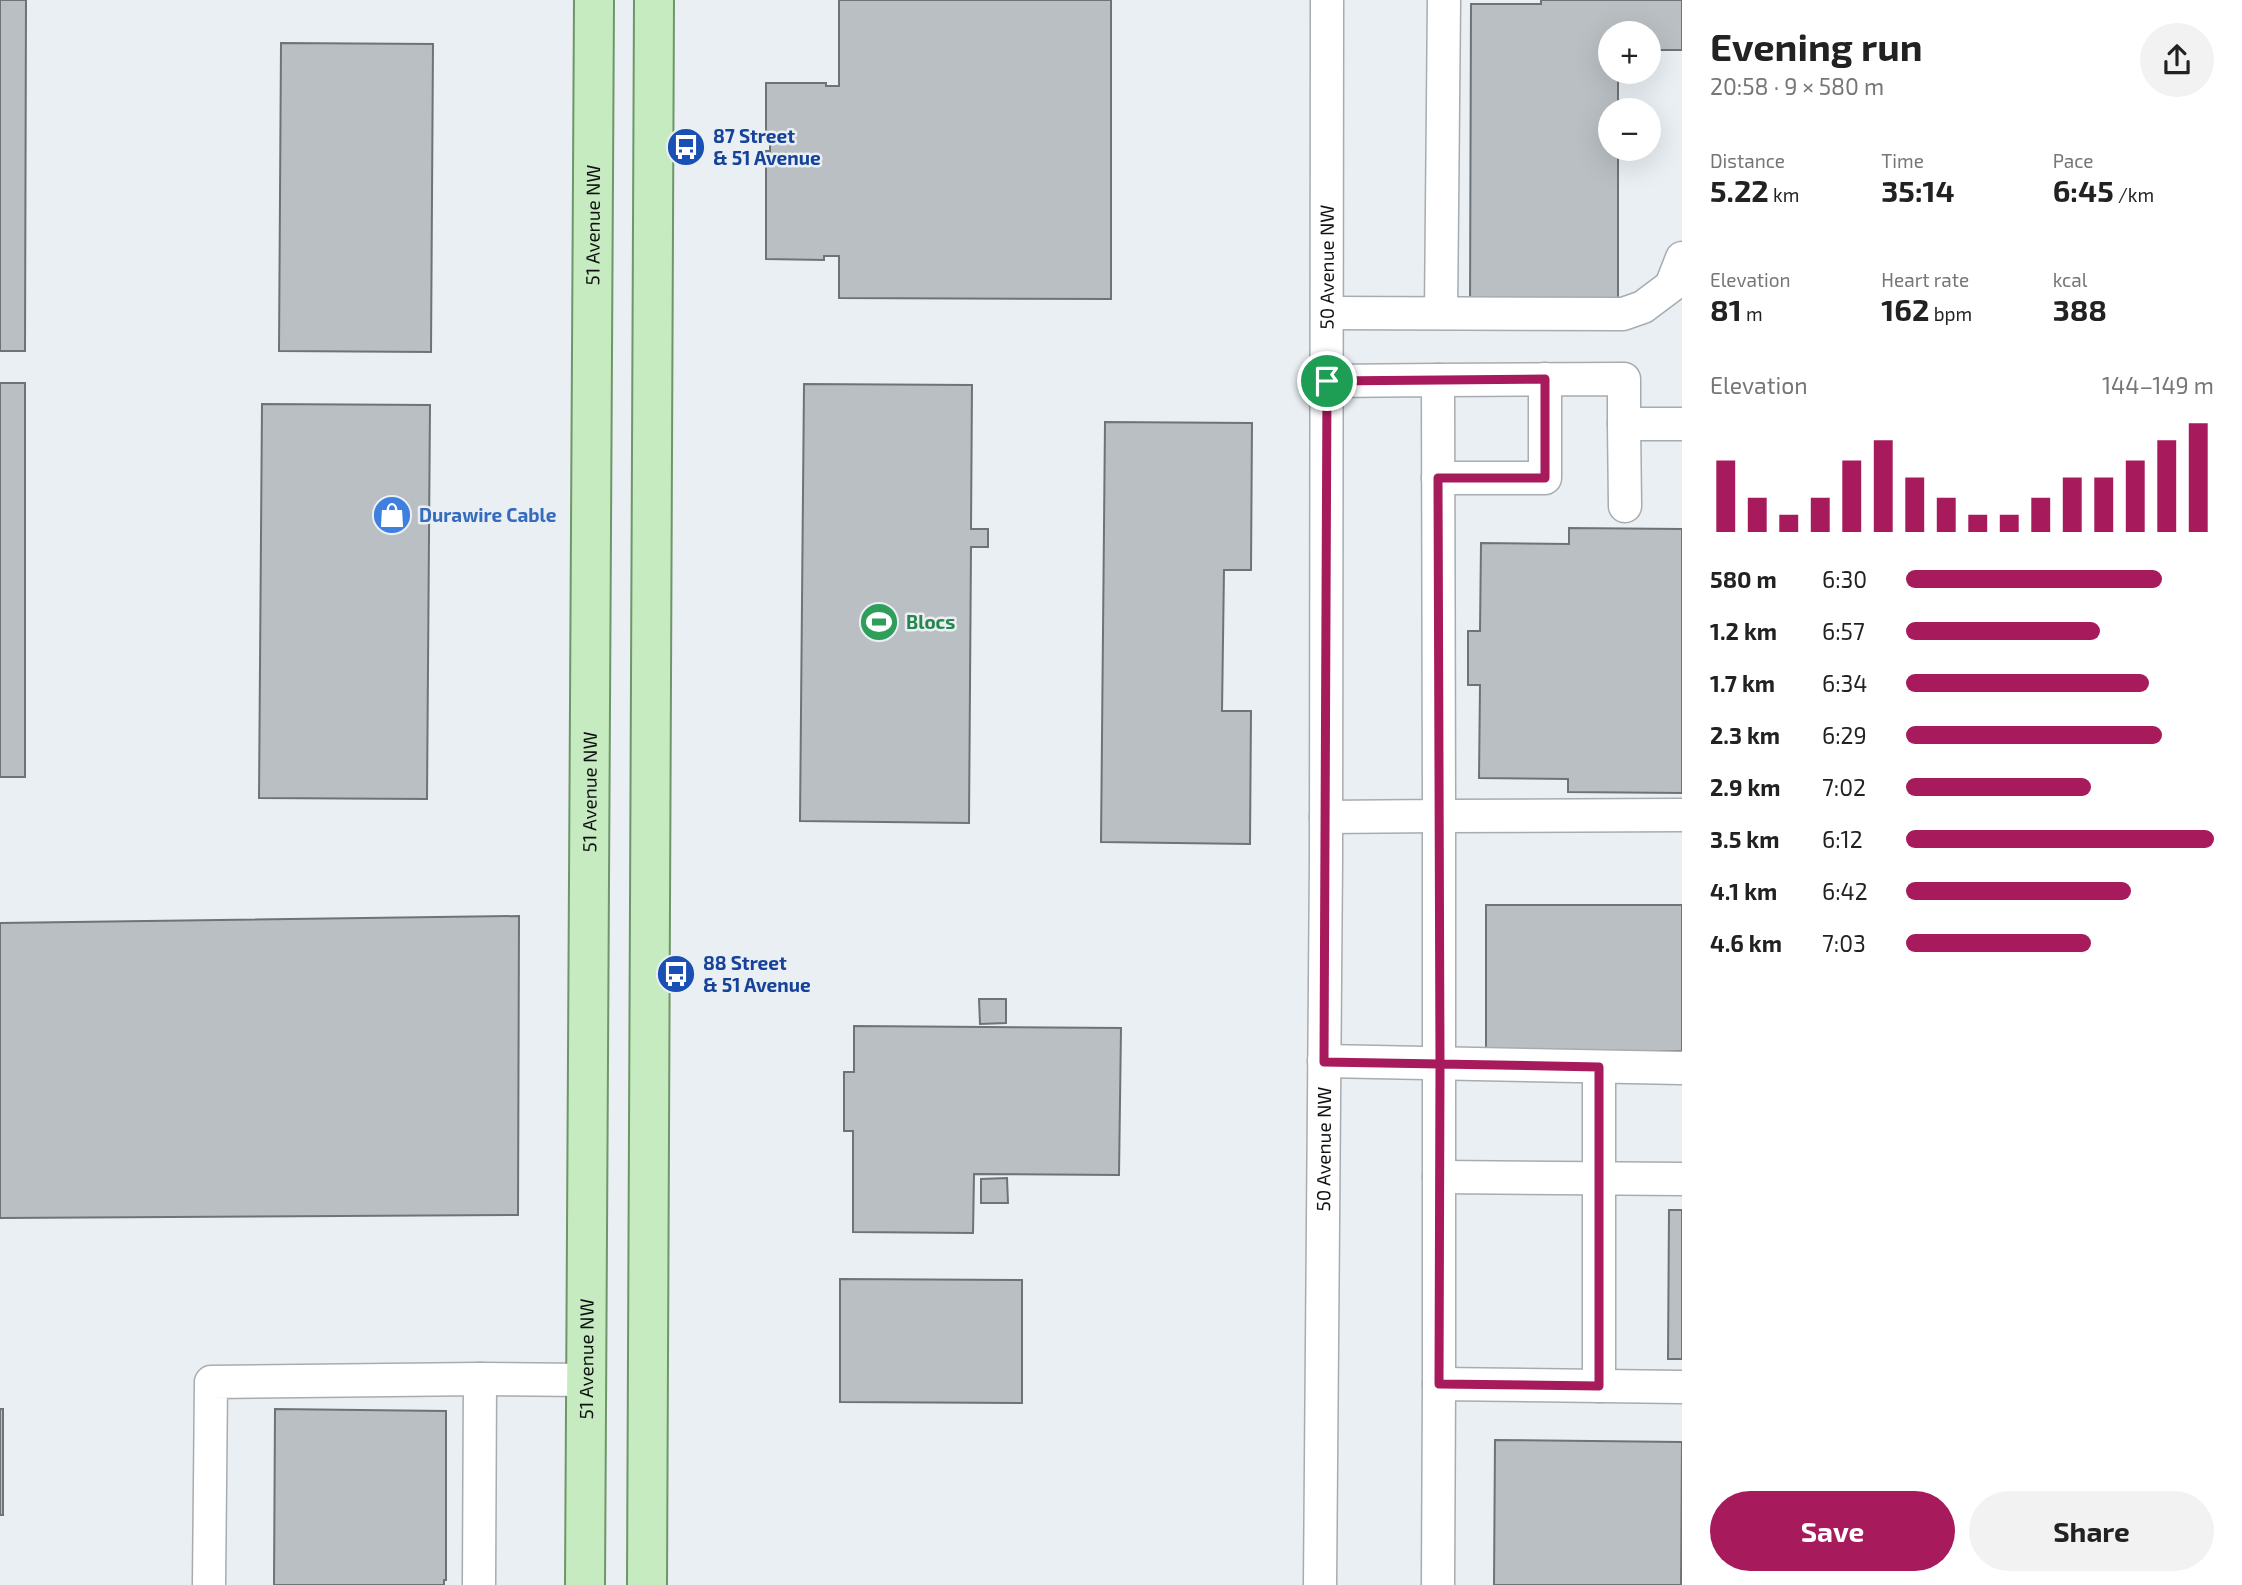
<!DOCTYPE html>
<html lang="en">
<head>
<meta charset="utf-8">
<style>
	:root { --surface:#fff; --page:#f2f2f2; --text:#222; --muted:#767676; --accent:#a71a5c }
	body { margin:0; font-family:"Exo 2",sans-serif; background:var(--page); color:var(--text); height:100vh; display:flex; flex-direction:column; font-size:26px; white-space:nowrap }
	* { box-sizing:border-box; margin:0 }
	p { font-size:23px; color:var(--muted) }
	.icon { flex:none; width:38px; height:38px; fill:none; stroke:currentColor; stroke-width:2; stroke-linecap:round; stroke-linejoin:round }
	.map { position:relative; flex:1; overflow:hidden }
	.sheet { display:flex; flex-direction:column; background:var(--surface); width:560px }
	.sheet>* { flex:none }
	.fabs { position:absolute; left:1598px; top:21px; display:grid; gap:14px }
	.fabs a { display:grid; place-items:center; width:63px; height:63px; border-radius:50%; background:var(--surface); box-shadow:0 7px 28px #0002; font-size:35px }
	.pin { position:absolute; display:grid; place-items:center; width:60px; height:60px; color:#fff; margin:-30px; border:4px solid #fff; border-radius:50%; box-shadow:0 2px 7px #0007 }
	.round { display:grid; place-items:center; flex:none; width:74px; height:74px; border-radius:37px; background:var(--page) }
	.headline { display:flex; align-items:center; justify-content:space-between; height:119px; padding:0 28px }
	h1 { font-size:38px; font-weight:700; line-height:52px }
	.metrics { display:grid; grid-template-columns:repeat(3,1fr); gap:10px; height:119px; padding:7px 28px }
	.metrics div { display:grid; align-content:center }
	.metrics b { font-size:30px; font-weight:700 }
	.metrics small { font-size:19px; font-weight:400 }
	.metrics p { font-size:19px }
	.chart { height:196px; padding:14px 28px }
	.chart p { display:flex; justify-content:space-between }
	.chart svg { width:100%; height:126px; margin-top:7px; stroke:var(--accent); stroke-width:6 }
	.cta { display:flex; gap:14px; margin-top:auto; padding:14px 28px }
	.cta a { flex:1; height:80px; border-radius:42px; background:var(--accent); color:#fff; font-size:28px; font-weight:700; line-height:80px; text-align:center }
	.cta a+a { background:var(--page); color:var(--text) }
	ul { padding:0 28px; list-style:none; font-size:23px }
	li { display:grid; grid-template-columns:112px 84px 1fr; align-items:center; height:52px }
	li i { height:18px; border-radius:9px; background:var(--accent) }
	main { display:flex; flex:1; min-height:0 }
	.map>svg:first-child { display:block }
	.building { fill:#babfc3; stroke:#6e7377; stroke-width:2 }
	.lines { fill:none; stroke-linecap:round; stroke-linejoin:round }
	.minor-casing { stroke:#a7acb0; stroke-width:35 }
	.major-casing { stroke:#6e9668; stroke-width:42 }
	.minor { stroke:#fff; stroke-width:32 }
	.major { stroke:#c7ebc1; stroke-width:38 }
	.route-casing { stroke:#fff; stroke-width:14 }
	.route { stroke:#a71a5c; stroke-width:9 }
	.labels { text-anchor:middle; stroke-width:5; stroke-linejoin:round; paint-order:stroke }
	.transit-label { font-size:19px; font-weight:bold; fill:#164399; stroke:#e9eff3; text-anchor:start }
	.street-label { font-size:19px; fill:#0e1011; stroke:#e9eff3 }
	.shop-label { font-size:19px; font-weight:bold; fill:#366cbe; stroke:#e9eff3; text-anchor:start }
	.leisure-label { font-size:19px; font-weight:bold; fill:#27864d; stroke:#e9eff3; text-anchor:start }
</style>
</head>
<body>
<main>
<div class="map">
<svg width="1682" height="1585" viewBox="0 0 1682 1585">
	<rect width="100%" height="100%" fill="#e9eff3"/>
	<path class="building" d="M0,0h26l-1,351h-25z
		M839,0h272v299l-272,-1v-42h-15v4l-58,-1v-108h4v-9h-4v-59h60v3h13z
		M1541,0h141v50h-34v-17h-38v39h8v38h-8v39h8v164h-148l1,-309h70z
		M281,43l152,1 -2,308 -152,-1z
		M0,383h25v394h-25z
		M804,384l168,1 -1,144h17v18h-17l-2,276 -169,-2z
		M262,404l168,1 -3,394 -168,-1z
		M1105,422l147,1 -1,147h-27l-2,141h29l-1,133 -149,-2z
		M1569,528l113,1v264l-114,-1v-13l-89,-1 1,-93h-12v-54h12l1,-88 88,1z
		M1486,905h196v146h-196z
		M519,916l-1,299 -518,3v-295z
		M979,999h27v24l-26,1z
		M854,1026l267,2 -2,147 -145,-1 -1,59 -120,-1v-101h-9v-59h10z
		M1007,1178l1,25h-27v-24z
		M1669,1210h13v149h-14z
		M840,1279l182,1v123l-182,-1z
		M0,1409h3v106h-3z
		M275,1409l171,2v169h-2v5h-170z
		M1495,1440l187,2 -1,143h-187z"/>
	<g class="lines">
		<g class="minor-casing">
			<g id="minor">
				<path d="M1327,313l296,1 20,-7 28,-21 11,-28"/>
				<path d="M1441,313l3,-313"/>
				<path d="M1438,380l186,-1v45h58"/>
				<path d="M1624,424l1,82"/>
				<path d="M1438,478h107v-99"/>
				<path d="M1326,817l113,-1 -1,-436 -111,1"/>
				<path d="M1324,1061l358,7"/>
				<path d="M1599,1067v319"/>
				<path d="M1439,1177l243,2"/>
				<path d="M480,1379l106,1"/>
				<path d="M1439,1384v-568l243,-1"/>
				<path d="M209,1585l2,-203 269,-3 -1,206"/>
				<path id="s1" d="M1320,1585l6,-725 1,-860"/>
				<path d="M1438,1585l1,-201 243,3"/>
			</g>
		</g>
		<g class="major-casing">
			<g id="major">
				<path id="s2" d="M585,1585l9,-1585"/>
				<path d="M647,1585l7,-1585"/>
			</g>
		</g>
		<use href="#minor" class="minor"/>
		<use href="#major" class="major"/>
	</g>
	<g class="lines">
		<g class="route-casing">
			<path id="route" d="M1327,381l-3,681 116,2 -1,320 160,2v-319l-159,-3 -2,-586h107v-99l-218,2"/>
		</g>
		<use href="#route" class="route"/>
	</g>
	<defs>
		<g id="bus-disc" transform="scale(2.0125)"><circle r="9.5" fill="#1a4fb4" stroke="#e9eff3"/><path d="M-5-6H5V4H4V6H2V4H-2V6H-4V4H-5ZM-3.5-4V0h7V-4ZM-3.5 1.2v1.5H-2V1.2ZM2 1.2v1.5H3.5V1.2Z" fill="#fff"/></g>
		<g id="shop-disc" transform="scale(2.0125)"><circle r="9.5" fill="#3f7fe0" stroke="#e9eff3"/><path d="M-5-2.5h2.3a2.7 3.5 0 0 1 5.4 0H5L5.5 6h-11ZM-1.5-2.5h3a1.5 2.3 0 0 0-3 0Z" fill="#fff"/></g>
		<g id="stadium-disc" transform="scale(2.0125)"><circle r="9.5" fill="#2e9e5b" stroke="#e9eff3"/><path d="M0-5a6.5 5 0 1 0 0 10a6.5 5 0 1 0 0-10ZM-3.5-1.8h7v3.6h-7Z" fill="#fff"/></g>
	</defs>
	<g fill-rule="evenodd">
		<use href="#bus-disc" x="686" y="147"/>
		<use href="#shop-disc" x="392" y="515"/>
		<use href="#stadium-disc" x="879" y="622"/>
		<use href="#bus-disc" x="676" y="974"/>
	</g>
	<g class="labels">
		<g class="transit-label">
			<text x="713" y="143">87 Street<tspan x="713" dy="22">&amp; 51 Avenue</tspan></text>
			<text x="703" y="970">88 Street<tspan x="703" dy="22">&amp; 51 Avenue</tspan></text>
		</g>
		<g class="street-label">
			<text dy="7" stroke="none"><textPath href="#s2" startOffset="1360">51 Avenue NW</textPath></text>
			<text dy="7" stroke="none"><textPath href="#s1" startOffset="1318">50 Avenue NW</textPath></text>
			<text dy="7" stroke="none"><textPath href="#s2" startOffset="793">51 Avenue NW</textPath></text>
			<text dy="7" stroke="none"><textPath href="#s1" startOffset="436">50 Avenue NW</textPath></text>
			<text dy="7" stroke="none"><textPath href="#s2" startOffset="226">51 Avenue NW</textPath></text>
		</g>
		<g class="shop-label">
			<text x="419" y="522">Durawire Cable</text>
		</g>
		<g class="leisure-label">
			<text x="906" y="629">Blocs</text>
		</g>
	</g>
</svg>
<div class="fabs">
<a>+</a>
<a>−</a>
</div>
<div class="pin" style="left:1327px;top:381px;background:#1e9e55"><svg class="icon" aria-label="arrive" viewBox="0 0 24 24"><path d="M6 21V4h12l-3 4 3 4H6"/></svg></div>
</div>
<section class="sheet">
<div class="headline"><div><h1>Evening run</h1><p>20:58 · 9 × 580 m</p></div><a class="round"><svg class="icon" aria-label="share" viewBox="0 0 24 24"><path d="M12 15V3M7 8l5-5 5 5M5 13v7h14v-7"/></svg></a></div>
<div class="metrics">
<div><p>Distance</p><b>5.22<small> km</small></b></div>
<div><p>Time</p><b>35:14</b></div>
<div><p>Pace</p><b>6:45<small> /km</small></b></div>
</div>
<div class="metrics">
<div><p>Elevation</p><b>81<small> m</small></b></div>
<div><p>Heart rate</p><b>162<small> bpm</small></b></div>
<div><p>kcal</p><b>388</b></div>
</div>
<div class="chart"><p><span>Elevation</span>144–149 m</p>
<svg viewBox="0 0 160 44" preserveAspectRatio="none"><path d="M5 44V19M15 44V32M25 44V38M35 44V32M45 44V19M55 44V12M65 44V25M75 44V32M85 44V38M95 44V38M105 44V32M115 44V25M125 44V25M135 44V19M145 44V12M155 44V6"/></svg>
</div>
<ul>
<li><b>580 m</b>6:30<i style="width:83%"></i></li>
<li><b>1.2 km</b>6:57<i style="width:63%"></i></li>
<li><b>1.7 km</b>6:34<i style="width:79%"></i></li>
<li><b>2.3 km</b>6:29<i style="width:83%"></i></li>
<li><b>2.9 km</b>7:02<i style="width:60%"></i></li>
<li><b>3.5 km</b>6:12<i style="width:100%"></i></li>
<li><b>4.1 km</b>6:42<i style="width:73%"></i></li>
<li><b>4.6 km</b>7:03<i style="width:60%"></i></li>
</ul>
<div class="cta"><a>Save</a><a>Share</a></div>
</section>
</main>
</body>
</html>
